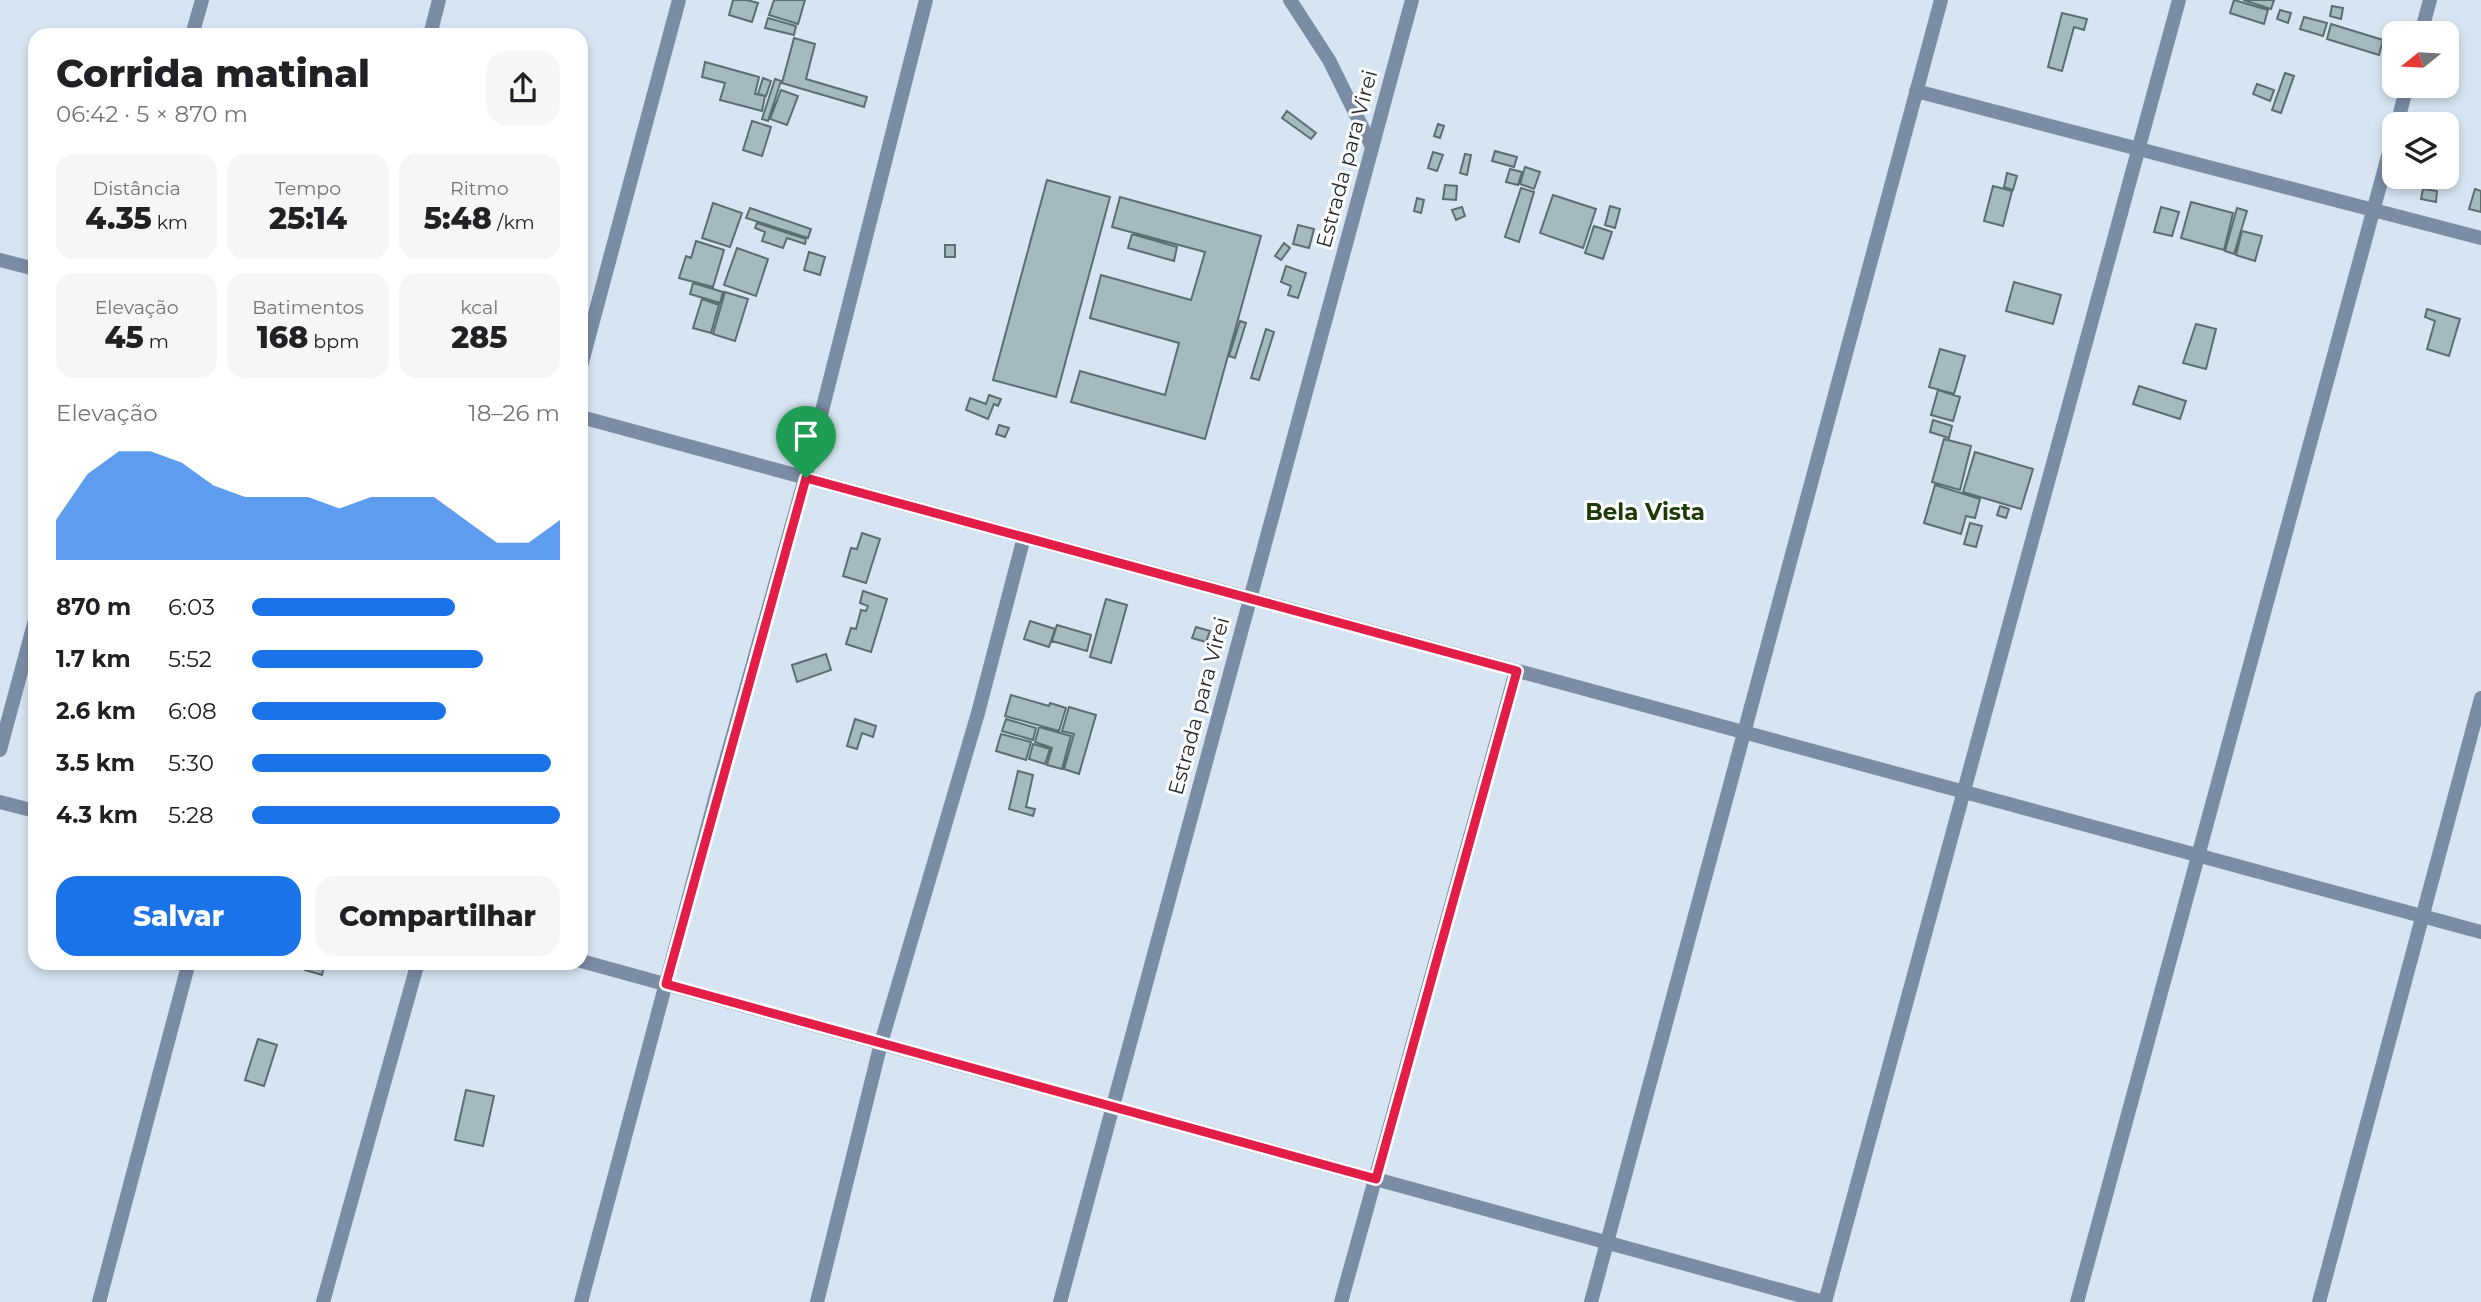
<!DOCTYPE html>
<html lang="pt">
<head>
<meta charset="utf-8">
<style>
	:root { --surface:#fff; --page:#f6f6f6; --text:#202124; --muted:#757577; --accent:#1a73e8 }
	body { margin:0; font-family:Montserrat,sans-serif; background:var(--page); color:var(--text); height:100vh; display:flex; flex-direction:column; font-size:26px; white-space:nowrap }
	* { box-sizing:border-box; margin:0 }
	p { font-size:23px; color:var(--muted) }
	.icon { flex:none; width:38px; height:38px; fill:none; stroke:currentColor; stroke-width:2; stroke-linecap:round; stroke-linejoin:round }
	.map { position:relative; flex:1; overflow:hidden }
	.drawer { position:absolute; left:28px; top:28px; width:560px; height:942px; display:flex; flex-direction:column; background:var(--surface); border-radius:21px; box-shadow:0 4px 10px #0003 }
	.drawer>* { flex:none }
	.needle { width:46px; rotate:252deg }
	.controls { position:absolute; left:2382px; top:21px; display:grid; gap:14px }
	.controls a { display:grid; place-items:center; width:77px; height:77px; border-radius:14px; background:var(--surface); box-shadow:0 4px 10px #0003; font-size:35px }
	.pin { position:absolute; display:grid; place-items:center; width:60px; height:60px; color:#fff; margin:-72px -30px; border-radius:50% 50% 50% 0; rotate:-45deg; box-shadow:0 0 7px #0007 }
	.pin .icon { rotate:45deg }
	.round { display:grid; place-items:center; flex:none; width:74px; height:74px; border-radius:21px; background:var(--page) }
	.summary { display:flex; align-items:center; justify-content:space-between; height:119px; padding:0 28px }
	h1 { font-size:38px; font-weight:800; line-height:52px }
	.figures { display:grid; grid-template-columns:repeat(3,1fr); gap:10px; height:119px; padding:7px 28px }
	.figures div { display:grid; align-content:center; border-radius:18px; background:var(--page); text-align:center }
	.figures b { font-size:30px; font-weight:800 }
	.figures small { font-size:19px; font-weight:400 }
	.figures p { font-size:19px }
	.chart { height:196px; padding:14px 28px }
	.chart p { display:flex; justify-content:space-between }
	.chart svg { width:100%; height:126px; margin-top:7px; fill:var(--accent); opacity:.7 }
	.action { display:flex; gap:14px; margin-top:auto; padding:14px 28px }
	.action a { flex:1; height:80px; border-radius:21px; background:var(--accent); color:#fff; font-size:28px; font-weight:800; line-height:80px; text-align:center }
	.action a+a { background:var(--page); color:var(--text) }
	ul { padding:0 28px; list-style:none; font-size:23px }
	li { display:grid; grid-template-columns:112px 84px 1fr; align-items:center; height:52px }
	li i { height:18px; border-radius:9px; background:var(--accent) }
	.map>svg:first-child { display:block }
	.building { fill:#a6b9be; stroke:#5d6e73; stroke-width:2 }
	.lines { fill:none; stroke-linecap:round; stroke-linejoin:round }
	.minor { stroke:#7c8ca5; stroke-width:14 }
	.tertiary { stroke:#7c8ca5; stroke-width:14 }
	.route-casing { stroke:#fff; stroke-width:14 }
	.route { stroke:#e11d48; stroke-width:9 }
	.labels { text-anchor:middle; stroke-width:6; stroke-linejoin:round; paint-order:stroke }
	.street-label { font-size:21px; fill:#282d32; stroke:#fff }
	.neighbourhood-label { font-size:23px; font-weight:bold; fill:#1e3a09; stroke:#fff }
</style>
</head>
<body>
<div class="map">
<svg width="2481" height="1302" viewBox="0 0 2481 1302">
	<rect width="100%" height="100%" fill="#d6e5f1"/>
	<path class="building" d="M733,0h14l11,3 -6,19 -23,-7z
		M774,0h31l-7,24 -29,-9z
		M2234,0l34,10 -4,14 -34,-11z
		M2243,0h31l-3,9z
		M2332,6l11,2 -2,11 -11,-3z
		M2280,10l11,3 -3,10 -11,-4z
		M2062,13l25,6 -3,11 -10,-3 -12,44 -14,-4z
		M2304,17l23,6 -4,13 -23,-7z
		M768,18l28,8 -2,9 -29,-7z
		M2331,24l52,16 -4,15 -52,-16z
		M794,38l21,6 -9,35 61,18 -3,10 -82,-24z
		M705,62l54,15 -4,17 10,2 -3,15 -42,-11 5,-17 -23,-6z
		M2285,73l9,3 -13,37 -9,-3z
		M763,78l8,3 -5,15 -8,-2z
		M775,79l6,2 -13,40 -6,-2z
		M2257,84l17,6 -4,11 -17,-7z
		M781,90l17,6 -11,29 -17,-6z
		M1287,111l29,22 -5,6 -29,-21z
		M752,121l19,6 -9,29 -19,-6z
		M1438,124l6,2 -4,12 -6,-2z
		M1495,151l22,6 -3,10 -22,-6z
		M1433,152l10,3 -6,16 -9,-3z
		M1465,154l6,1 -4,20 -7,-2z
		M1525,167l15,5 -6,17 -14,-5z
		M1510,169l12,3 -4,13 -12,-3z
		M2007,173l10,3 -4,14 -9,-3z
		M1047,180l63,17 -54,200 -63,-17z
		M1445,185l12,1 -1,14 -13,-1z
		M1993,186l19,5 -9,35 -19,-5z
		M1521,188l13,4 -15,50 -14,-5z
		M2423,189l14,2 -1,11 -15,-3z
		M2475,189l6,2v21l-12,-3z
		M1553,195l43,14 -13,39 -43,-15z
		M1120,197l141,39 -56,203 -134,-37 9,-31 85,24 14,-52 -89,-25 11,-43 90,25 14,-48 -93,-25z
		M1417,198l7,2 -3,13 -7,-2z
		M2191,202l42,11 -9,37 -43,-12z
		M713,203l29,10 -12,34 -28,-9z
		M1610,206l10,3 -5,19 -10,-3z
		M1462,207l3,9 -9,4 -4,-10z
		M2161,207l18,5 -7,24 -18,-4z
		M750,208l61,21 -3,9 -62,-20z
		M2237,208l10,3 -13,43 -9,-3z
		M757,223l49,16 -1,5 -18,-6 -4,10 -21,-7 3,-9 -10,-4z
		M1298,225l16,4 -5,19 -16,-4z
		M1594,226l18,6 -9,27 -18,-6z
		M2242,231l20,5 -7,25 -19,-6z
		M1132,234l45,13 -3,14 -46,-13z
		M696,241l28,9 -11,37 -34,-9 7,-22 5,2z
		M1284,243l6,5 -9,12 -6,-4z
		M945,245h10v12h-10z
		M737,248l31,11 -12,37 -32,-11z
		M809,252l16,5 -5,18 -16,-5z
		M1286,266l20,7 -8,25 -10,-3 3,-9 -10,-4z
		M2014,282l47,13 -8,29 -47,-13z
		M693,283l30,9 -3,11 -30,-9z
		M725,292l23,7 -13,42 -22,-7z
		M702,299l17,6 -8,28 -18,-5z
		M2427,309l33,10 -11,37 -22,-7 8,-28 -10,-4z
		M1240,321l6,2 -11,35 -6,-2z
		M2196,324l20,5 -10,40 -23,-6z
		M1266,329l8,3 -15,48 -8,-2z
		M1940,349l25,7 -11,38 -25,-7z
		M2139,386l47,15 -6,18 -47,-15z
		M1938,390l22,7 -7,24 -22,-6z
		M989,395l12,4 -3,7 -4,-2 -6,15 -22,-9 4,-12 16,6z
		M1933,420l19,6 -3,12 -19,-6z
		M999,425l10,3 -4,9 -9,-3z
		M1944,439l27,7 -11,44 -28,-8z
		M1975,452l58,17 -12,40 -58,-17z
		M1935,485l45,14 -5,19 -9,-2 -5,18 -37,-11z
		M2000,506l9,3 -3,9 -9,-3z
		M1970,523l12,3 -6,21 -12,-3z
		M862,533l18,6 -14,44 -23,-7 8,-28 6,1z
		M863,591l24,8 -16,53 -25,-8 5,-16 5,1 5,-19 5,1 2,-5 -8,-3z
		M1106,599l21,6 -16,58 -21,-6z
		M1030,621l25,8 -6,18 -25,-8z
		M1057,625l34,10 -4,16 -35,-10z
		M1196,627l14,4 -4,11 -14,-4z
		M826,654l5,16 -34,12 -5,-17z
		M1011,695l38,11 1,-3 16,5 -7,23 -54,-15z
		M1069,707l27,8 -17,59 -15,-5 10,-35 -12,-3z
		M855,719l21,7 -3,11 -11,-4 -5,16 -10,-3z
		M1006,719l30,9 -3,12 -31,-9z
		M1039,727l32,9 -9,33 -15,-4 5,-17 -17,-6z
		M1001,734l30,8 -5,18 -30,-9z
		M1033,744l17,5 -5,15 -16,-5z
		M1018,771l15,4 -7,32 9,2 -2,7 -24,-7z
		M307,962h18l-3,13 -17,-5z
		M258,1039l19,6 -13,41 -19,-6z
		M466,1090l28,6 -11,50 -28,-6z"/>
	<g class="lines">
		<path class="minor" d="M1290,0l39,60 43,87
			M2421,33l9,-33
			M192,35l10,-35
			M430,35l9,-35
			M1916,91l565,147
			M2397,124l10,-38
			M0,260l35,9
			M581,366l98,-366
			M581,417l1900,515
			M0,750l35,-130
			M0,802l35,9
			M581,961l1243,341
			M99,1302l90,-340
			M323,1302l95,-340
			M581,1302l134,-503 90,-321 121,-478
			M817,1302l64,-259 97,-330 46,-176
			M1341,1302l175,-631
			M1591,1302l350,-1302
			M1825,1302l354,-1302
			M2077,1302l317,-1168
			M2319,1302l162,-604"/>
		<path class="tertiary" d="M1060,1302l352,-1302"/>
	</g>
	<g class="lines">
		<g class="route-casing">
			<path id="route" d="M806,478l711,193 -141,508 -710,-195z"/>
		</g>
		<use href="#route" class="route"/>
	</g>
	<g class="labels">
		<g class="street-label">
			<text transform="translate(1347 159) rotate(-75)" y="7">Estrada para Virei</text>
			<text transform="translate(1199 706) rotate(-75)" y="7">Estrada para Virei</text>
		</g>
		<g class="neighbourhood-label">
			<text x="1645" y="520">Bela Vista</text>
		</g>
	</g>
</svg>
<div class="controls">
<a><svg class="needle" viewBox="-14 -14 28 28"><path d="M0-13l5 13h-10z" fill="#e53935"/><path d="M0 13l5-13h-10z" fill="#757577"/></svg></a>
<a><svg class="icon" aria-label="layers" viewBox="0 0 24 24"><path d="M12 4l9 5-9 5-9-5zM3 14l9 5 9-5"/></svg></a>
</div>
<div class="pin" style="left:806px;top:478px;background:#1e9e55"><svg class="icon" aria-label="arrive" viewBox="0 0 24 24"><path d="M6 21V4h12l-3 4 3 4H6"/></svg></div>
<section class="drawer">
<div class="summary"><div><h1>Corrida matinal</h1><p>06:42 · 5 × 870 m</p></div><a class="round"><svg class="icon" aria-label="share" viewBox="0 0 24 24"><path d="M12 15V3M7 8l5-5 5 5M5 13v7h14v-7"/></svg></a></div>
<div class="figures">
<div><p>Distância</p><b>4.35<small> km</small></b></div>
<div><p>Tempo</p><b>25:14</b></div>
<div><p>Ritmo</p><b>5:48<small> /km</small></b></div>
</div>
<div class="figures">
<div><p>Elevação</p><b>45<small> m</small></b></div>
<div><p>Batimentos</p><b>168<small> bpm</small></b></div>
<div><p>kcal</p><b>285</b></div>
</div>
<div class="chart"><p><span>Elevação</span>18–26 m</p>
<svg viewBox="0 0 160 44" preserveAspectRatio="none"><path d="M0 44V30L10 14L20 6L30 6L40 10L50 18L60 22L70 22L80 22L90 26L100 22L110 22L120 22L130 30L140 38L150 38L160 30V44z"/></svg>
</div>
<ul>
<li><b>870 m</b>6:03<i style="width:66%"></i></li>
<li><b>1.7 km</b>5:52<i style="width:75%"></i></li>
<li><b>2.6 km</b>6:08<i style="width:63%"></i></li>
<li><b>3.5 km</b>5:30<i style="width:97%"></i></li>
<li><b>4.3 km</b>5:28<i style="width:100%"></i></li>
</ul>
<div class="action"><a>Salvar</a><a>Compartilhar</a></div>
</section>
</div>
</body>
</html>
